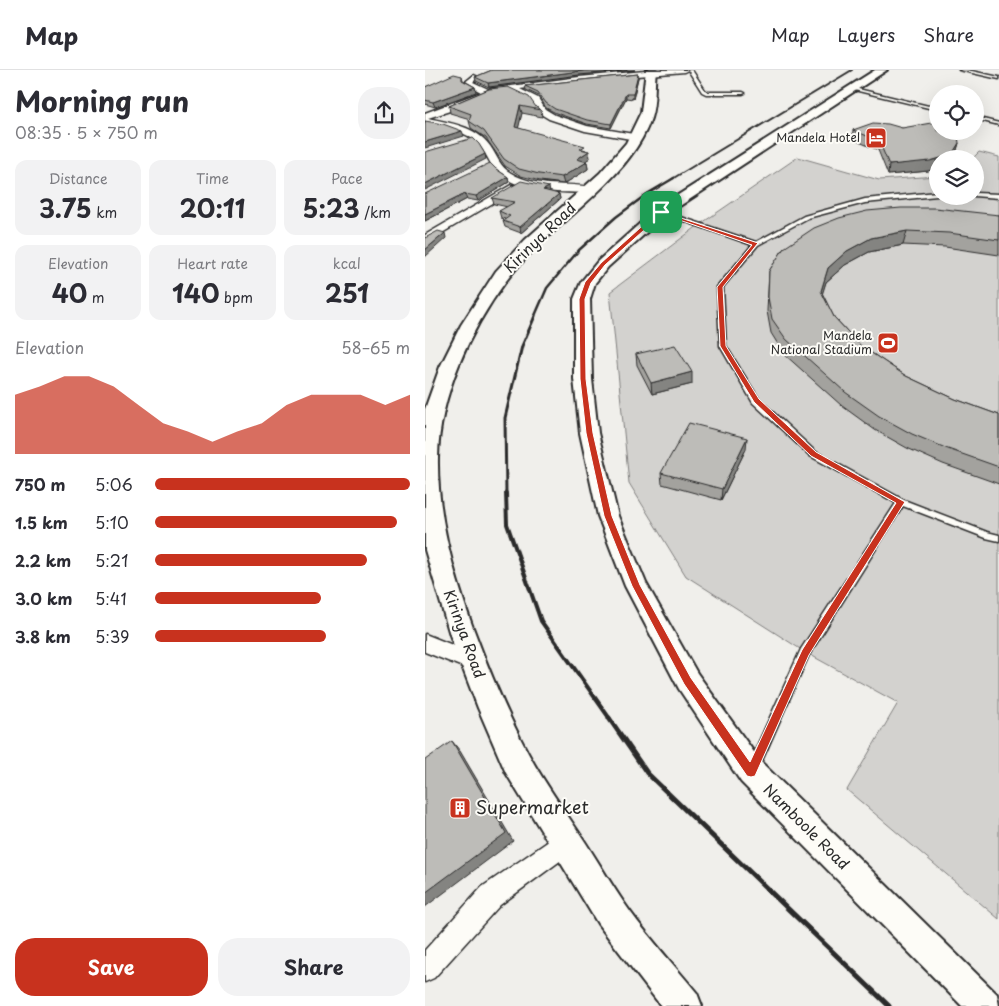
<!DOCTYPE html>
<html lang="en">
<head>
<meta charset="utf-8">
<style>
	:root { --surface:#fff; --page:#f2f2f3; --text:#2b2b33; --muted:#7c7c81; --line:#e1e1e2; --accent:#c8321e }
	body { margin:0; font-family:"Playpen Sans",sans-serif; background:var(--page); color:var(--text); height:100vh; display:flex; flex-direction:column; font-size:19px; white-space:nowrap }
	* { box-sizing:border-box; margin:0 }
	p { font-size:16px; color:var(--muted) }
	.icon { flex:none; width:28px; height:28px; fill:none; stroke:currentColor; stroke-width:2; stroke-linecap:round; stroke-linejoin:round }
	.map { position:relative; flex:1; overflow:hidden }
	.details { display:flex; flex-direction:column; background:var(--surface); width:425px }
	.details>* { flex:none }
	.tools { position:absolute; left:504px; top:15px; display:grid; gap:10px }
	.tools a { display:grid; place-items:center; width:55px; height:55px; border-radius:50%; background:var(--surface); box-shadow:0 5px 20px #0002; font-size:25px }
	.pin { position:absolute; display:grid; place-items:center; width:42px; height:42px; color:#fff; margin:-21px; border-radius:10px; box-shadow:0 2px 8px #0006 }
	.round { display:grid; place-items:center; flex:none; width:52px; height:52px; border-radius:20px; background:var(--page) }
	.overview { display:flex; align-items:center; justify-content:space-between; height:85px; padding:0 15px }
	h1 { font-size:28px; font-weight:700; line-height:38px }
	.figures { display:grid; grid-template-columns:repeat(3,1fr); gap:8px; height:85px; padding:5px 15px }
	.figures div { display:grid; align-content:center; border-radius:12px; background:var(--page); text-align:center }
	.figures b { font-size:25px; font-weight:700 }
	.figures small { font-size:14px; font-weight:400 }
	.figures p { font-size:14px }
	.chart { height:140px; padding:10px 15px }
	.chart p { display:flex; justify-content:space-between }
	.chart svg { width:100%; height:90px; margin-top:5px; fill:var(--accent); opacity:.7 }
	.action { display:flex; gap:10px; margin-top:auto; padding:10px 15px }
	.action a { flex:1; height:58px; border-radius:20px; background:var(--accent); color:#fff; font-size:20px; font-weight:700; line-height:58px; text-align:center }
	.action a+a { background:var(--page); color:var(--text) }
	ul { padding:0 15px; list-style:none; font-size:16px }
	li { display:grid; grid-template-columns:80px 60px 1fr; align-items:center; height:38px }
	li i { height:12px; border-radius:6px; background:var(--accent) }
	header { display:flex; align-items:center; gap:30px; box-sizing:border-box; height:70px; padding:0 25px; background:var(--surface); border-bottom:1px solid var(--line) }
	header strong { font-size:24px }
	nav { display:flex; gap:28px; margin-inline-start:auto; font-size:18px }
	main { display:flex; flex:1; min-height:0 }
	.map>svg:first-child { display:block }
	.green { fill:#d3d2cf; stroke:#7f7e7d }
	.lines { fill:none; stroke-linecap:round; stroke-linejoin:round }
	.service-casing { stroke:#2b2b2b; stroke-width:3 }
	.minor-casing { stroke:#2b2b2b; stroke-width:3 }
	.tertiary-casing { stroke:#2b2b2b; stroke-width:4 }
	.secondary-casing { stroke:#2b2b2b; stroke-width:4 }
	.service { fill:#fdfcf7; fill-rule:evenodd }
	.minor { fill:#fdfcf7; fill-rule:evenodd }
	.tertiary { fill:#fdfcf7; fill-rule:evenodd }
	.secondary { fill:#fdfcf7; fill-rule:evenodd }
	.rail-far4 { stroke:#2b2b2b; stroke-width:2 }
	.rail-far3 { stroke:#2b2b2b; stroke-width:2.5 }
	.rail-far2 { stroke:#2b2b2b; stroke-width:3 }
	.rail-far1 { stroke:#2b2b2b; stroke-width:4 }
	.rail { stroke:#2b2b2b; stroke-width:5 }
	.wall { fill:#a3a29e; stroke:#2b2b2b }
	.shaded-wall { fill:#848481; stroke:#2b2b2b }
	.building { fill:#bdbcb8; stroke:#2b2b2b }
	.route { fill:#c8321e; stroke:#fff; fill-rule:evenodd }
	.labels { text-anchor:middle; stroke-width:4; stroke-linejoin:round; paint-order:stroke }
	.far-poi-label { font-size:12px; fill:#2b2b2b; stroke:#fdfcf7; text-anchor:end }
	.street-label { font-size:15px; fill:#2b2b2b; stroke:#fdfcf7 }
	.near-poi-label { font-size:18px; fill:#2b2b2b; stroke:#fdfcf7; text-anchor:start }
</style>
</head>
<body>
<header>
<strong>Map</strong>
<nav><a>Map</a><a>Layers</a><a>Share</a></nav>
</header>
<main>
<section class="details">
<div class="overview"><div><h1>Morning run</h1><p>08:35 · 5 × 750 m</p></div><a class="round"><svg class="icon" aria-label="share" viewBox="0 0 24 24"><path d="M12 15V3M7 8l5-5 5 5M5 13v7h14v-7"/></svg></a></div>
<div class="figures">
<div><p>Distance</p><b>3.75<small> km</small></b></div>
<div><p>Time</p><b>20:11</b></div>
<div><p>Pace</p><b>5:23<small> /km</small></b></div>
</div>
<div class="figures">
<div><p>Elevation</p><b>40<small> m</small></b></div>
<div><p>Heart rate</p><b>140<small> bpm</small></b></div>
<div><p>kcal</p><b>251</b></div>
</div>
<div class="chart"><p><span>Elevation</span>58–65 m</p>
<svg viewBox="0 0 160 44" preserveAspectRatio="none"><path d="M0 44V15L10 11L20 6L30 6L40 11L50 20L60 29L70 33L80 38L90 33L100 29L110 20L120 15L130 15L140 15L150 20L160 15V44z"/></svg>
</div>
<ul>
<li><b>750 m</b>5:06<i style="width:100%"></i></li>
<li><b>1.5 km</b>5:10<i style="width:95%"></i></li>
<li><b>2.2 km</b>5:21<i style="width:83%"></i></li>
<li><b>3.0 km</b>5:41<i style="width:65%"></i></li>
<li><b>3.8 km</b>5:39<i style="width:67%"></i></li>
</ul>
<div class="action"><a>Save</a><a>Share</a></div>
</section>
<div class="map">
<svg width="574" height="936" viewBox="0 0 574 936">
	<rect width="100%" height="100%" fill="#f0efeb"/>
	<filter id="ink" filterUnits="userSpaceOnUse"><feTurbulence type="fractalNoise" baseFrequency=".02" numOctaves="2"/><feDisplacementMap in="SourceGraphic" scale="10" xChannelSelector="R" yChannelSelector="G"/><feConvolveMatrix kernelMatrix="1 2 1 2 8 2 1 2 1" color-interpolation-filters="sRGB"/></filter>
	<g filter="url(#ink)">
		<path class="green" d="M554,82l20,5v762l-152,-129 51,-87 -93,-51 -119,-76 -57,-93 -19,-191 89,-67 99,-68 81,23 58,-4v20h38v-37h-3z"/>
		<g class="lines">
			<g class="service-casing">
				<path id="service" d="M263,0h4l13,20 3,2h35l2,1 -2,1h-37l-4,-2z
					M534,0h8l32,7v2z
					M425,17l87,21v2l-87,-21z
					M550,47l24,6v2l-24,-6z
					M512,122v4l-72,7 -57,15 -50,27 -35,42 3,59 33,53 57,53 88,48 83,32 12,3v6l-13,-3 -83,-32 -94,149 -52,117 -4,2 -4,-2 -2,-4 54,-119 95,-146 -86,-47 -57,-53 -33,-57 -3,-59 35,-42 -94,-33 5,-1 93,31 48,-26 61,-17z
					M550,123l24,1v4l-25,-2h1z"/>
			</g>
			<g class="minor-casing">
				<path id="minor" d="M231,0h32l-4,2 -105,9 -59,8 18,9 7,11 10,6 32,11 52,9v4l-3,1 -51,-9 -36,-12 -10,-6 -7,-11 -22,-11 -20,3 -34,15 -28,9c22,5 48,8 62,28 7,10 10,21 21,27 29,17 55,8 84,15l1,2 -5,3c-29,-1 -66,1 -90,-18 -9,-6 -12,-16 -18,-25 -12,-19 -38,-23 -58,-27v-10l56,-21 -17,-9 10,-8 4,2 -5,5 15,7 91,-12z
					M86,115l4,1 1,2 -1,2 -90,53v-8z
					M0,564l55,22 3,6 -3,6 -7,3 -48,-19z
					M142,760l8,4 4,8 -4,8 -75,55 -66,73 -9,4v-32l57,-63 77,-53z"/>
			</g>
			<g class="tertiary-casing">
				<path id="tertiary" d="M450,0h12l-221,145 -58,52 -13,16 -5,16 2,80 6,54 20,83 28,67 51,90 64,89 236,232 2,12h-37l-221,-224 -62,-93 -54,-103 -27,-70 -18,-83 -6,-54v-80l7,-17 17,-21 58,-52z"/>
			</g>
			<g class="secondary-casing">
				<path id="secondary" d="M221,0h10c-2,16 0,33 -5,48 -21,64 -104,108 -145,163 -36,49 -67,115 -68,177 -1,57 15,114 34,167 16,43 34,87 56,128 15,28 34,54 52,81 17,25 31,51 49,76 21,29 45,55 68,83l5,13h-41l-63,-82 -92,-151 -28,-65 -28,-73 -25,-85v-141l15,-42 21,-42 35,-54 29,-31 75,-67 26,-30 15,-31z"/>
			</g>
			<use href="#service" class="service"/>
			<use href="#minor" class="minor"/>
			<use href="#tertiary" class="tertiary"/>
			<use href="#secondary" class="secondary"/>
			<path class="rail-far4" d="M247,109l180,-109"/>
			<path class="rail-far3" d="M109,248l13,-30 32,-38 37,-33 31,-23 27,-16"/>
			<path class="rail-far2" d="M81,424l-1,-76 17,-72 13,-30"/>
			<path class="rail-far1" d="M81,423l1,31 34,97 69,98"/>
			<path class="rail" d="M184,648l38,55 242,233"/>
		</g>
		<path class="wall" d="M67,0h143l-56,5 -90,12 -13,-6 -1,-4z
			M213,4v4l-5,21 -7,-1 -15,30 -24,-4 -31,-11 -10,-5 -7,-12 -13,-6 -1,-4z
			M37,6l1,4 12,7 1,5 -41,15 -10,-3v-17z
			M64,19l47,18 5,3 1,7 -20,-4 -4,15 68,22 4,8 -5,3 2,1 1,7 -24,15 -24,-3 -19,-5 -16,-10 -19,-28 -15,-10 -2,-7 1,-2 -20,-6 -1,-7z
			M477,58l57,15 -3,10 -19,6v9l-9,3 -40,4 -10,-25 -26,-11 1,-9z
			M71,99l12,8 1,5 -31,19 -11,-2 -42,22v-27z
			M125,122l9,2 1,5 -39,34 -16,-6 -2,-6 2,-2 -4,-1 -2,-7 9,-4 -14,-3 -2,-6z
			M574,145v40l-54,-8 -42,-2 -34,7 -24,13 -19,17 -4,11 12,24 27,29 45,30 49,23 44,16v69l-56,-20 -36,-16 -32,-18 -33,-24 -58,-52 -13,-21 -4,-22 2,-40 15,-23z
			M211,284l56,30 -40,10 -15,-29z
			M321,379l-25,51 -59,-16 -1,-11z"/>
		<path class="shaded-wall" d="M163,0h47l-56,5 -90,12 -1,-4z
			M213,4v4l-5,21v-5z
			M50,17l1,5 -41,15 -2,-5z
			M201,24v4l-15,30v-4z
			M95,36l2,7 -5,21 -2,-7z
			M37,61l2,5 -39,12v-6z
			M534,73l-3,10 -4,6h-14z
			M164,81l1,7 -12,8 -1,-7z
			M60,84l1,5 -61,31v-6z
			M512,89v9l-9,3 -40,4 1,-10z
			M162,92l1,7 -24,15 -2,-7z
			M83,107l1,5 -31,19 -2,-5z
			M124,117l1,6 -7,-3z
			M40,124l2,5 -42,22v-7z
			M134,124l1,5 -39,34 -1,-6z
			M482,161l-4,14 -34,7 -24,13 -19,17 -7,23 2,-14 7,-23 19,-17 24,-13z
			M20,163l1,5 -21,19v-7z
			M267,302v12l-40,10 -1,-11z
			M322,368l-1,11 -25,51 1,-11z
			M27,671l8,10 53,90 -88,66v-14z"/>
		<path class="building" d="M67,0h96l-100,13 -13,-6z
			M29,4l8,2v4l13,7 -42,15 -8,-2v-13z
			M213,4l-5,20h-7l-15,30 -24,-4 -32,-11 -9,-6 -8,-11 -13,-6z
			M83,17l21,10 7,10 5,3 -21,-4 -5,21 70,19 -5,3 9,2 -12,8 10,3 -25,15 -23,-3 -20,-5 -15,-10 -20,-28 -15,-10 2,-7 -22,-8 40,-17z
			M0,51l18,3 19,7 -37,11z
			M512,52v9h16l5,5 1,7 -5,8 -10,6 -14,4 -41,4 -10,-24 -26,-11 20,-7 15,1 14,4z
			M48,68l6,6 6,10 -60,30v-32z
			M65,93l6,6 12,8 -32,19 -11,-2 -40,20v-20z
			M96,111l28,6 -6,3 16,4 -39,33 -17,-6 7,-5 -11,-5 16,-9 -23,-4z
			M476,138h34l64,7v25l-50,-7 -42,-2 -36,7 -24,13 -19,17 -7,23 13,26 27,29 45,30 49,23 44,16v52l-51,-18 -36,-15 -33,-18 -34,-24 -59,-53 -14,-20 -4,-22 1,-26 15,-23 30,-20 25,-10 28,-7z
			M13,161l7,2 -20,17v-12z
			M250,275l17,27 -41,11 -15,-29z
			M264,353l58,15 -25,51 -61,-16z
			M27,671l54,92 -81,60v-133z"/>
	</g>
	<path class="route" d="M234,141l99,32 -35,44 3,59 33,53 57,53 89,50 -96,153 -54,121 -4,1 -4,-1 -63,-92 -52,-98 -28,-70 -18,-83 -6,-54 -1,-80 6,-17 16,-19zM237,144l90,31 -35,42 3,59 34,56 57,54 85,47 -94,147 -52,112 -59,-84 -51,-93 -28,-69 -19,-83 -7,-54 -1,-80 6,-16 14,-18z"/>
	<defs>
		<g id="hotel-square" transform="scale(1.125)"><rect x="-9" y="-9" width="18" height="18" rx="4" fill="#c8321e" stroke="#fdfcf7"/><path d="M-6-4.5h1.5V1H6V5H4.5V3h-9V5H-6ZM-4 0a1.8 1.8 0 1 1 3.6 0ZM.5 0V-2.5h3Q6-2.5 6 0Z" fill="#fff"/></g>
		<g id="stadium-square" transform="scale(1.125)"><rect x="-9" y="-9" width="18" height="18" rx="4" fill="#c8321e" stroke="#fdfcf7"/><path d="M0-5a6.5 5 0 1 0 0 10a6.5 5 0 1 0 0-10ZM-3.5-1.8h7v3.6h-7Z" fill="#fff"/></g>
		<g id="building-square" transform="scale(1.125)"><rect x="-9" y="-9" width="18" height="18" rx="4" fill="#c8321e" stroke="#fdfcf7"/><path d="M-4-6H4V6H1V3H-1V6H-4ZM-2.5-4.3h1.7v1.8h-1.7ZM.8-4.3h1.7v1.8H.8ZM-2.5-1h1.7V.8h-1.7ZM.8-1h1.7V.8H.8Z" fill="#fff"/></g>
	</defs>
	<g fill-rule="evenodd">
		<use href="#hotel-square" x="451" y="68"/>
		<use href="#stadium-square" x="463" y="273"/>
		<use href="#building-square" x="35" y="738"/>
	</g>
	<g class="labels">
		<g class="far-poi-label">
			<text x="435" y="72">Mandela Hotel</text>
			<text x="447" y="270">Mandela<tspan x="447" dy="14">National Stadium</tspan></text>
		</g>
		<g class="street-label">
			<text transform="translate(115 168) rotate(-44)" y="5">Kirinya Road</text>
			<text transform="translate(39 564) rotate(70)" y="5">Kirinya Road</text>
			<text transform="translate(381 757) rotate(45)" y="5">Namboole Road</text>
		</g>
		<g class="near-poi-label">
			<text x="51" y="744">Supermarket</text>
		</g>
	</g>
</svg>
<div class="tools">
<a><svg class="icon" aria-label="locate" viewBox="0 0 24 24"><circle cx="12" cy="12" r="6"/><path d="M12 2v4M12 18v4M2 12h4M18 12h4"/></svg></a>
<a><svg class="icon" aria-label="layers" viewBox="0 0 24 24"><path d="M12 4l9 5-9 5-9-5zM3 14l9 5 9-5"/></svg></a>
</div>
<div class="pin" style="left:236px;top:142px;background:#1e9e55"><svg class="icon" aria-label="arrive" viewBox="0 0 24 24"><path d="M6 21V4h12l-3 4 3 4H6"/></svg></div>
</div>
</main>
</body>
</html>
